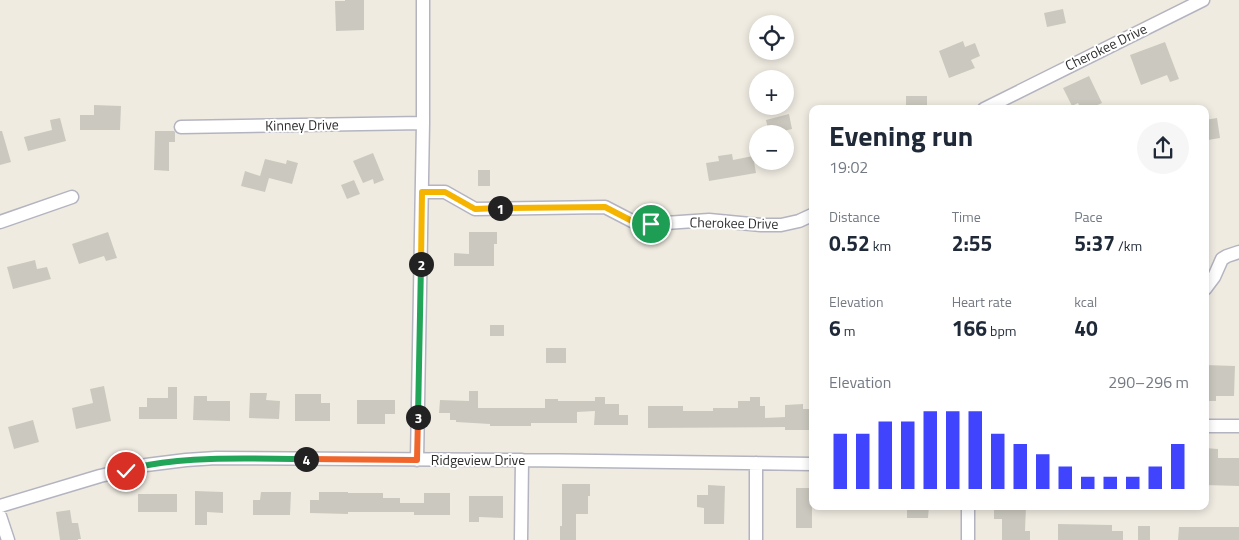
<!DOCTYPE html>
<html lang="en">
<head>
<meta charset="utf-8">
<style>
	:root { --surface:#fff; --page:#f6f6f7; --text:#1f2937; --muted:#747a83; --accent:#4044fd }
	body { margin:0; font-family:"Titillium Web",sans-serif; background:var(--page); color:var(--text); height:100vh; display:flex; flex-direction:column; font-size:19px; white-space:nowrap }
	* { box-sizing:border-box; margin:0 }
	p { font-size:16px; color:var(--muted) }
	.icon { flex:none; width:28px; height:28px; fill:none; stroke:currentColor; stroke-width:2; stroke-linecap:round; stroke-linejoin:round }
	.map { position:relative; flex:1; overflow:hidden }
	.sheet { position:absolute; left:809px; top:105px; width:400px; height:405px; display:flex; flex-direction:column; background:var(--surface); border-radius:10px; box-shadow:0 2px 8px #0003 }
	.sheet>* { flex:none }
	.tools { position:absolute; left:749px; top:15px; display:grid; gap:10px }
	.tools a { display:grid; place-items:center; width:45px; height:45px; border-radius:50%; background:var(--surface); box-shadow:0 2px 8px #0003; font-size:25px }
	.pin { position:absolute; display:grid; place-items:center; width:42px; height:42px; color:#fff; margin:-21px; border:2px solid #fff; border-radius:50%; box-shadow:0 1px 5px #0007 }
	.km { position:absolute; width:25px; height:25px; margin:-12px; border-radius:50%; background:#222; color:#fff; font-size:14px; line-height:25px; text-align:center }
	.round { display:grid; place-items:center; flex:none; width:52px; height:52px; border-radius:26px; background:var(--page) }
	.headline { display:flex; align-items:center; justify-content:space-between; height:85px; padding:0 20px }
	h1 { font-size:28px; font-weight:700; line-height:38px }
	.figures { display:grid; grid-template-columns:repeat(3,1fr); gap:8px; height:85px; padding:5px 20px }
	.figures div { display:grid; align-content:center }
	.figures b { font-size:21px; font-weight:700 }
	.figures small { font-size:14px; font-weight:400 }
	.figures p { font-size:14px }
	.chart { height:140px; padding:10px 20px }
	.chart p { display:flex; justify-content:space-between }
	.chart svg { width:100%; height:90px; margin-top:5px; stroke:var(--accent); stroke-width:6 }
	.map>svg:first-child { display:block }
	.building { fill:#cbc9bf }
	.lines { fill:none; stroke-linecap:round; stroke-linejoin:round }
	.minor-casing { stroke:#b4b4c1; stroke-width:15 }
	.minor { stroke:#fff; stroke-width:12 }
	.split-1-casing { stroke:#fff; stroke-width:10 }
	.split-2-casing { stroke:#fff; stroke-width:10 }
	.split-3-casing { stroke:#fff; stroke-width:10 }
	.split-4-casing { stroke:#fff; stroke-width:10 }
	.split-5-casing { stroke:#fff; stroke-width:10 }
	.split-1 { stroke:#f5b400; stroke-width:6 }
	.split-2 { stroke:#f5b400; stroke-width:6 }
	.split-3 { stroke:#22a559; stroke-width:6 }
	.split-4 { stroke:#f0652b; stroke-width:6 }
	.split-5 { stroke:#22a559; stroke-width:6 }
	.labels { text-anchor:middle; stroke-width:4; stroke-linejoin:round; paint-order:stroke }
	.street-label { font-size:14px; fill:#2e2e2e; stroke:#fff }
</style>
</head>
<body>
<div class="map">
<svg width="1239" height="540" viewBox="0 0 1239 540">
	<rect width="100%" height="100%" fill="#efebe1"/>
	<path class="building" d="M345,0h19v30l-28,1 -1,-30h10z
		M1063,9l3,14 -19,4 -3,-14z
		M963,41l2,6 10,-4 5,13 -9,4 4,8 -26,10 -10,-27z
		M1165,42l14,37 -9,3 -3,-7 -26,10 -11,-30z
		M1089,76l13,27 -13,6h-8l-3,-6 -6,3 -9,-18z
		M906,96h21v13h-21z
		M94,105l27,1 -1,24h-40v-15h14z
		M789,114l3,15 -23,5 -3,-14z
		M60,118l6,23 -38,10 -4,-14 28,-7 -2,-10z
		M1217,118l3,20 -12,2 -3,-7v-13z
		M0,131h2l9,31 -11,3z
		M155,131h19l1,1v10h-6v29l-15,-1z
		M373,153l11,27 -10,4 -1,-5 -10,4 -10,-22z
		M732,154l1,6 20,-4 3,17 -47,8 -3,-18 13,-2 -1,-5z
		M265,159l21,5 1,-4 11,3 -6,21 -23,-6 -4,14 -24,-6 4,-15 15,5z
		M478,170h12v16h-12z
		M354,180l6,14 -13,5 -6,-14z
		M108,232l9,26 -11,3 -2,-5 -25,8 -7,-20z
		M469,232h28v12h-3v22h-40v-13l15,1z
		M35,260l2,9 10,-2 4,12 -38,10 -6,-22z
		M490,325h14v11h-14z
		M546,348h20v15h-20z
		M1205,365l30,1 -1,30h-18v5h-11z
		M104,386l7,35 -35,8 -4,-21 21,-5 -3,-14z
		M168,387h9v32h-38v-12h8v-9h21z
		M469,391h9v17h67v-9h13v2h37v-4h10v7h14v11h9v10h-34l1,-14 -18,1v11h-46v3h-41v-2l-34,-2v-2h-6v-7h-11l1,-13 29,1z
		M250,393h17l-1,7 14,1 -1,18 -30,-1z
		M295,394h26v9h9v18h-35z
		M194,396h13v5h23v20l-37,-1z
		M750,397h10v9h5v12l20,-1v-12l18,-1v5h9v21h-27v-3l-137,1v-22h35v5h30v-3h25v-7h12z
		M357,400h38v14h-10v10h-28z
		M33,420l6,22 -25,7 -6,-22z
		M1205,448l13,1v9h21v28l-34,-1z
		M562,484h28v12h-2v18h-12v26h-16v-14h2z
		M708,485l17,1 -1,38h-20v-16l-7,-1v-12h11z
		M796,488h16v40h-16z
		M195,491l28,1v21l-16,-1v13h-12z
		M261,492h30l-1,23h-37v-15h7z
		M319,492h29v1h35v5h17v5h24v-10h26v22h-36v-3h-66v2l-38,-1v-13h9z
		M138,494h39v18h-39z
		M469,496h34v22l-24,-1v5h-10z
		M907,506h22l-1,12h-21z
		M994,506h32l-1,25h5v9h-28v-21h-8z
		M70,510l2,13h6l3,16h-3v1h-18l-4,-28z
		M1058,524l54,1v6h11v9h-65z
		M1138,526h12v14h-12z
		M1179,527h60v13h-61z"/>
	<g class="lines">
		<g class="minor-casing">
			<path id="minor" d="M984,109l219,-109
				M181,127l242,-4
				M422,192h23l30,17 130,-2 27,14 19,3 58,-4 52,5h20l18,-4 13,-6
				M0,222l72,-25
				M1205,289l9,-12 8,-18 5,-3 12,-4
				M1205,426h34
				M417,460l6,-337v-123
				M756,463v77
				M0,506l100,-30 46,-11 40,-5 30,-2 306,2 290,4
				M0,516l8,24
				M521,540l1,-80
				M968,540v-34"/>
		</g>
		<use href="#minor" class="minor"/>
	</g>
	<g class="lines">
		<g class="split-1-casing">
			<path id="split-1" d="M500,208l105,-1 27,14 19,3"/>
		</g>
		<g class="split-2-casing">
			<path id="split-2" d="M421,264l1,-72h23l30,17 25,-1"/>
		</g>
		<g class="split-3-casing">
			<path id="split-3" d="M418,417l3,-153"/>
		</g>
		<g class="split-4-casing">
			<path id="split-4" d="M306,459l111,1 1,-43"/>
		</g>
		<g class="split-5-casing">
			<path id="split-5" d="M126,471c7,-2 15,-5 22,-6 52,-9 105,-6 158,-6"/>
		</g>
		<use href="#split-1" class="split-1"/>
		<use href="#split-2" class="split-2"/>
		<use href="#split-3" class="split-3"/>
		<use href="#split-4" class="split-4"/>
		<use href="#split-5" class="split-5"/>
	</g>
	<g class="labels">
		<g class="street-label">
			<text transform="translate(1106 47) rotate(-26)" y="5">Cherokee Drive</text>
			<text transform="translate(302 125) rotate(-1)" y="5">Kinney Drive</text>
			<text transform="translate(734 223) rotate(1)" y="5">Cherokee Drive</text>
			<text x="478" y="465">Ridgeview Drive</text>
		</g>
	</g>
</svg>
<div class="tools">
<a><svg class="icon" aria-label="locate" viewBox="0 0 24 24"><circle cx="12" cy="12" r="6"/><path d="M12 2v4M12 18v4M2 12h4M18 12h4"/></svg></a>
<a>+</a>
<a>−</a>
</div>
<div class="pin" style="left:651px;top:224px;background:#1e9e55"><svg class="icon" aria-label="arrive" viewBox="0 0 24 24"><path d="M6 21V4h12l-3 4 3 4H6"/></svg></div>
<div class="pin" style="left:126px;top:471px;background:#d93025"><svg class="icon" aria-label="check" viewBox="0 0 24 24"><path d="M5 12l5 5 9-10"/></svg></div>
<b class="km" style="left:500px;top:208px">1</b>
<b class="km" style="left:421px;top:264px">2</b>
<b class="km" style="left:418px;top:417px">3</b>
<b class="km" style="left:306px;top:459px">4</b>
<section class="sheet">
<div class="headline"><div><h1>Evening run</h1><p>19:02</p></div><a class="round"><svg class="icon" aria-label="share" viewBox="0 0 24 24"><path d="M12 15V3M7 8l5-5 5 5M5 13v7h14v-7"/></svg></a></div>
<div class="figures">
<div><p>Distance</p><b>0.52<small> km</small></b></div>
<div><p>Time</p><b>2:55</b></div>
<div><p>Pace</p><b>5:37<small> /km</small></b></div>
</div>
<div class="figures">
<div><p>Elevation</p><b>6<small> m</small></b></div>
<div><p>Heart rate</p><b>166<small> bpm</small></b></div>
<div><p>kcal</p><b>40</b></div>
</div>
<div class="chart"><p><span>Elevation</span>290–296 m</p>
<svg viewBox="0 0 160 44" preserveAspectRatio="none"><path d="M5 44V17M15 44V17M25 44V11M35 44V11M45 44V6M55 44V6M65 44V6M75 44V17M85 44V22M95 44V27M105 44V33M115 44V38M125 44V38M135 44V38M145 44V33M155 44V22"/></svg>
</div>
</section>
</div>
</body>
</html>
